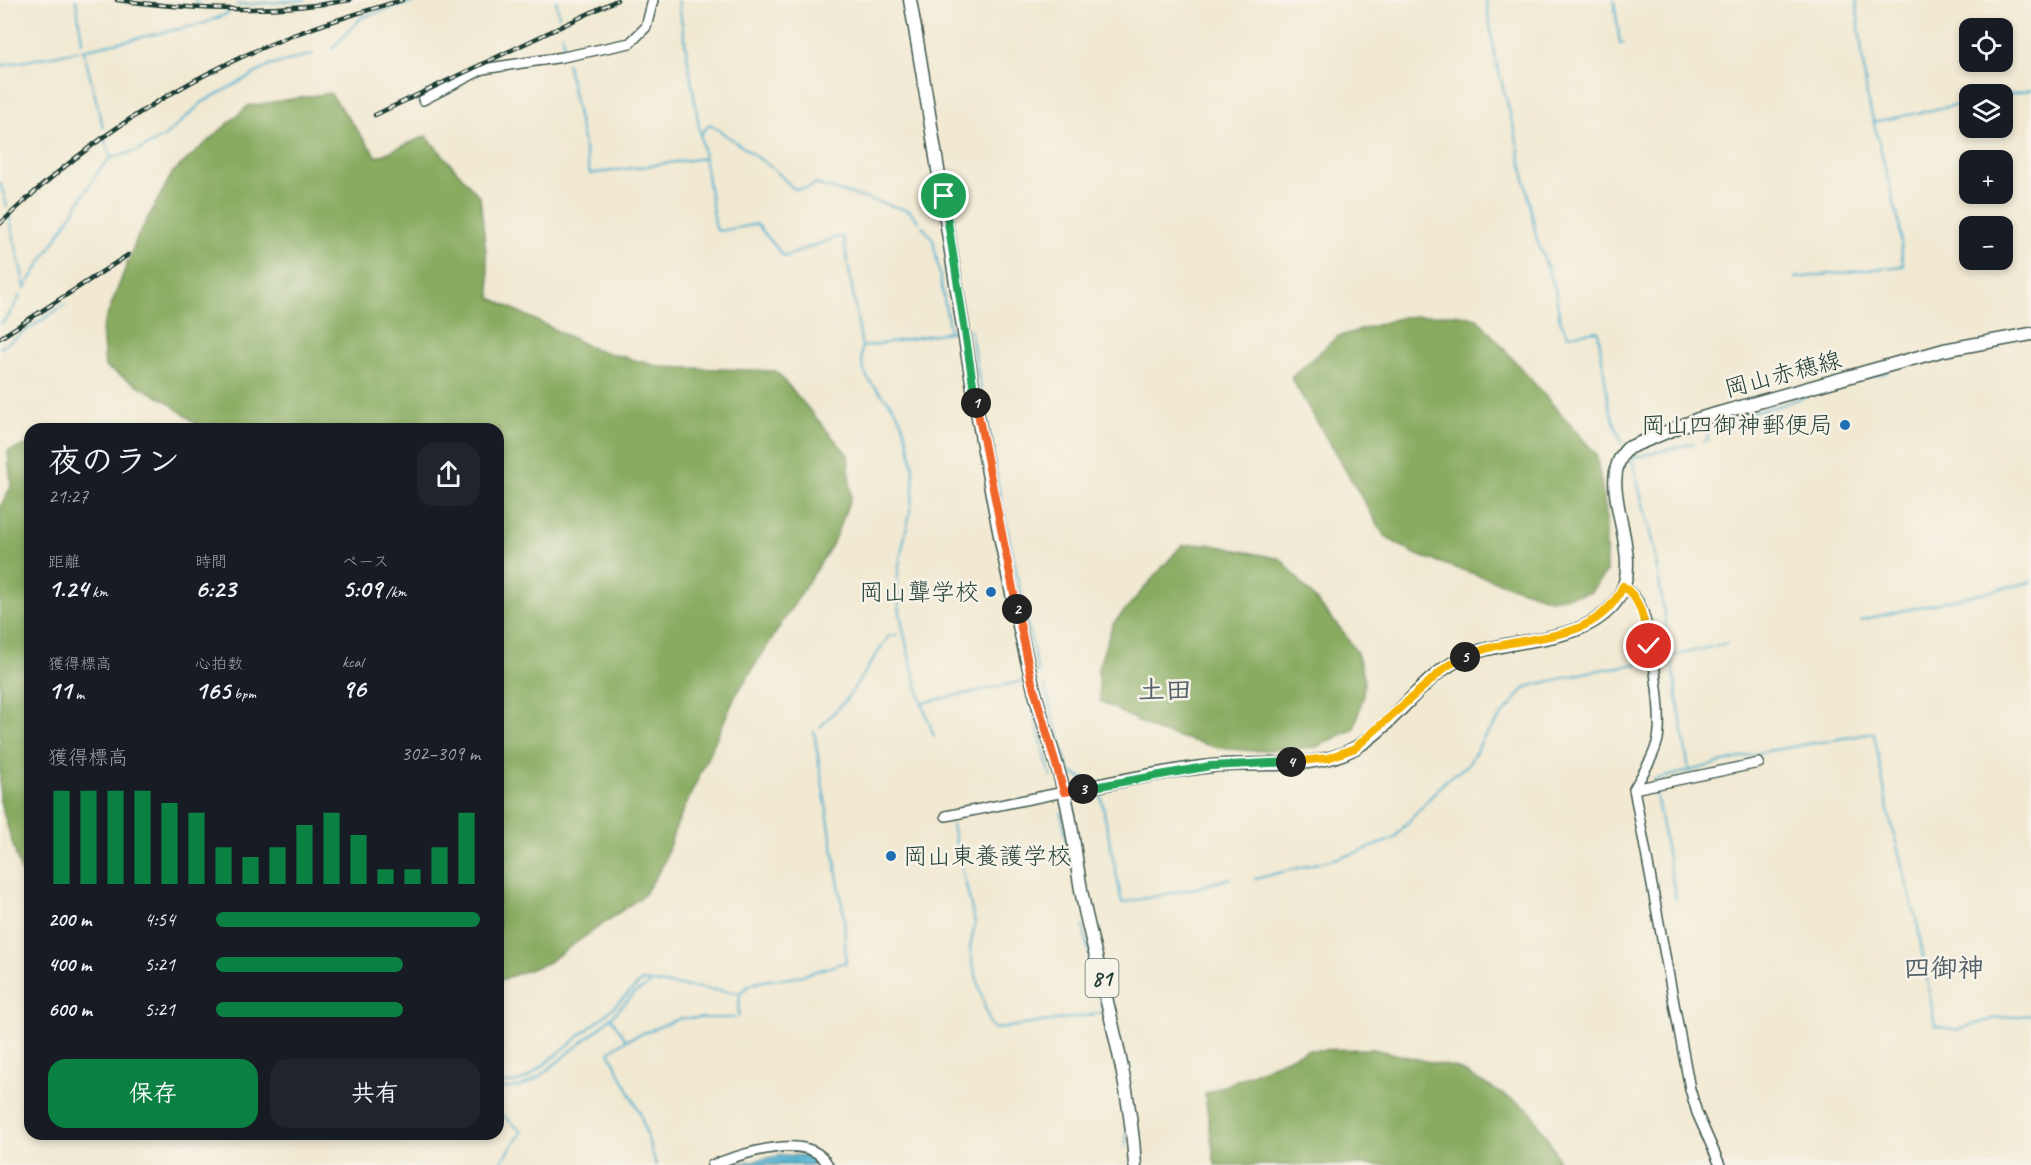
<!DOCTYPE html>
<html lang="ja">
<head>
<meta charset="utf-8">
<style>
	:root { --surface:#171b24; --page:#20242c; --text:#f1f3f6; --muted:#9ea1a6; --accent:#0b8043 }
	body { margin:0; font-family:Caveat,"Klee One",sans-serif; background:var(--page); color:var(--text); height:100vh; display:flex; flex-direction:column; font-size:22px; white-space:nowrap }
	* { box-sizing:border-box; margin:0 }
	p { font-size:20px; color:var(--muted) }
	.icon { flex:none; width:33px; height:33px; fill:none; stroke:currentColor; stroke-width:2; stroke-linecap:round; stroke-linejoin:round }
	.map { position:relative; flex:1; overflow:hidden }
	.drawer { position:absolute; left:24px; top:423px; width:480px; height:717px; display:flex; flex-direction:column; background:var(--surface); border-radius:18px; box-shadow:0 3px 9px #0003 }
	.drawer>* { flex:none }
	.fabs { position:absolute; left:1959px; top:18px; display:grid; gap:12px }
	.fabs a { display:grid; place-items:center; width:54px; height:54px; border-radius:12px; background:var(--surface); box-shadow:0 3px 9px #0003; font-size:30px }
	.pin { position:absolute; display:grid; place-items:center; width:51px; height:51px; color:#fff; margin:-26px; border:3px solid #fff; border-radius:50%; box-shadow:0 2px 6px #0007 }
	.km { position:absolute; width:30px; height:30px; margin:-15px; border-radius:50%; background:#222; color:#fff; font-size:16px; line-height:30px; text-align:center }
	.round { display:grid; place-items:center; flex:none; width:63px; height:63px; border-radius:18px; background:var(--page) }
	.head { display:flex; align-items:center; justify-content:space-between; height:102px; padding:0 24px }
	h1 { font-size:33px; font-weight:700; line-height:45px }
	.figures { display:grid; grid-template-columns:repeat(3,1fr); gap:9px; height:102px; padding:6px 24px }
	.figures div { display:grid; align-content:center }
	.figures b { font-size:26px; font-weight:700 }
	.figures small { font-size:16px; font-weight:400 }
	.figures p { font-size:16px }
	.chart { height:168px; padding:12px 24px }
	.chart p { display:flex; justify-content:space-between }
	.chart svg { width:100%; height:108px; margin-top:6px; stroke:var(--accent); stroke-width:6 }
	.button { display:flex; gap:12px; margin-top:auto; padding:12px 24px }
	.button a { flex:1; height:69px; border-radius:18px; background:var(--accent); color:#fff; font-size:24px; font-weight:700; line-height:69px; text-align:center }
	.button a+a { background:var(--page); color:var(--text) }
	ul { padding:0 24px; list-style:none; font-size:20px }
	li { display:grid; grid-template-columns:96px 72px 1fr; align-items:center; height:45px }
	li i { height:15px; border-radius:8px; background:var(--accent) }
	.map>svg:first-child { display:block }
	.forest { fill:#88ab60; stroke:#54744a; stroke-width:1.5 }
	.water { fill:#4fafce; stroke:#377681; stroke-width:1.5 }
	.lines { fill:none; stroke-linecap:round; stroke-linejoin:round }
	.stream { stroke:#4fafce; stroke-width:2 }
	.tertiary-casing { stroke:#3e574c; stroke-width:12 }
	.primary-casing { stroke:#3e574c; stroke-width:15 }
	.tertiary { stroke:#fff; stroke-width:9 }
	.primary { stroke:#fff; stroke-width:12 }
	.rail-casing { stroke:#1f3d34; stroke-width:4.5 }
	.rail { stroke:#f7f3e8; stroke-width:2; stroke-dasharray:7; stroke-linecap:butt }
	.split-1-casing { stroke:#fff; stroke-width:12 }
	.split-2-casing { stroke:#fff; stroke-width:12 }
	.split-3-casing { stroke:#fff; stroke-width:12 }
	.split-4-casing { stroke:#fff; stroke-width:12 }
	.split-5-casing { stroke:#fff; stroke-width:12 }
	.split-6-casing { stroke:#fff; stroke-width:12 }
	.split-1 { stroke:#22a559; stroke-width:8 }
	.split-2 { stroke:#f0652b; stroke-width:8 }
	.split-3 { stroke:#f0652b; stroke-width:8 }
	.split-4 { stroke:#22a559; stroke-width:8 }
	.split-5 { stroke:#f5b400; stroke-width:8 }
	.split-6 { stroke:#f5b400; stroke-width:8 }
	.poi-dot { fill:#1f6fb2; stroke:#f7f3e8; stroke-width:2 }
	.labels { text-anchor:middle; stroke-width:5; stroke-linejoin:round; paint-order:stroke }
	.shield { fill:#f7f3e8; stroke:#60746a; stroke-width:1.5 }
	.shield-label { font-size:22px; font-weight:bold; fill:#1f3d34 }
	.street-label { font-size:24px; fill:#1f3d34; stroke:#f7f3e8 }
	.poi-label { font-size:24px; fill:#1f3d34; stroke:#f7f3e8; text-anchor:end }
	.quarter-label { font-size:27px; font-weight:bold; fill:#54616a; stroke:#f7f3e8 }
</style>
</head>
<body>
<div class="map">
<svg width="2031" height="1165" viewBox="0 0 2031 1165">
	<rect width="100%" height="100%" fill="#f7f3e8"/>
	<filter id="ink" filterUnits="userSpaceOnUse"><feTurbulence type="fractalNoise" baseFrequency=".0167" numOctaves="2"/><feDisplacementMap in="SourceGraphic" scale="12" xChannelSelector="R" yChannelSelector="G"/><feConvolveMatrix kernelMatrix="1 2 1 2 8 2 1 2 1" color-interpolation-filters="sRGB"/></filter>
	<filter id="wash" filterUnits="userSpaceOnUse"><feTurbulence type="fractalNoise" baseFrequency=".008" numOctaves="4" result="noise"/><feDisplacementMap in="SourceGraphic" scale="24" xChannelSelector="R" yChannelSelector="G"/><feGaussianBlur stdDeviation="1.35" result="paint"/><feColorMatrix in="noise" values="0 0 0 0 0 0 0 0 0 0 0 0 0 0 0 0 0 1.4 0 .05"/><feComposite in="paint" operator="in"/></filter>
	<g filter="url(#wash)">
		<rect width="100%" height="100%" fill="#f1e9d2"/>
		<path class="forest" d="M330,93l47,64 49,-21 54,61 11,101 103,51 67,18 115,4 72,84 3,42 -19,48 -96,150 -61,134 -12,36 -19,30 -97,68 -49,18v-552h-295l-38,-29 -60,-33 -3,-38 35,-91 36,-66 75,-66z
			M1454,314l23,4 119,136 10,57v61l-16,21 -40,6 -133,-44 -32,-18 -94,-159 46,-41 66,-20z
			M30,444v459l-30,-102v-294l11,-20 -3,-36z
			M1208,544l73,15 63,74 13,20 7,23 -1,21 -9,32 -38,18 -62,4 -35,-3 -62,-17 -57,-30 -2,-33 15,-44 69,-79z
			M1373,1049l84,19 73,42 24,40 6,15h-345l-10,-71 102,-44z"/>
		<path class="water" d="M782,1155l26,1 4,3v6h-81z"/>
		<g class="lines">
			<path class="stream" d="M76,0l6,42
				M194,0l5,3
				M556,0l3,16
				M678,0l38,229 4,2 37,-7 27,33 53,-20h5l2,3 18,107c-3,35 14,37 32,61 10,13 15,37 18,52 7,36 -10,77 -14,113 -4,36 15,96 24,130l102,-22
				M1486,0l9,57 21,79 21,104 18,48 5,32 8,15 30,-4 11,76 13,36
				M1614,0l6,44 4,-1
				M237,5l68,-5
				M562,35l3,15
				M83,49l20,78
				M332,49l30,-32 59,-17
				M82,50l120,-26 27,-11
				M567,63l23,111 114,-16
				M0,66l78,-15
				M2002,96l29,-6
				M1874,122l96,-20
				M700,135l10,-11 64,45 20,20 14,-1 7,-4 95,27 9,11
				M105,141l6,17
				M0,183l7,23
				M9,216l16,71
				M922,226l11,13 17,93
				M1795,278l108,-12 -4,-44 -32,-126 -11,-96
				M25,288l75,-119 11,-11 26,-7 27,-14 39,-35 66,-36 44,-12
				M0,324l6,-4 14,-24
				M970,329l33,181 35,163
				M862,347l98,-17
				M0,348l66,-44
				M1823,390l65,-18
				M1723,418l52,-11 32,-11
				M1703,441l5,-1 -2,-17
				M1631,455l23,94 35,222 73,-19 112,-19 15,82 29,112 17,99 22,4 39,-12 35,-3
				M1633,458l61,-15
				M1861,620l170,-38
				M1660,659l68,-16
				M1044,685l24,82 4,6 17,9
				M1027,690l24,87
				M922,703l12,33
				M820,727l26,-27 43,-64 8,-1
				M1653,780l36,-9
				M1655,789l21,111
				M1101,797l21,106 74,-15 34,-10
				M1061,813l10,49
				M952,825l23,98 -5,25 2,13 18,64 6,4 108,-16
				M1255,879l98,-25 40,-15 52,-58 23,-16 16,-28 42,-50 67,-16 50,-8
				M1083,927l20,84
				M738,1017l2,-24
				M612,1019l14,21 -17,12 31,61 16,52
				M626,1040l55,-22h53
				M498,1084l21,-2 11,-6 73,-59 39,-36 98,12c17,-17 35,-11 56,-16 17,-5 34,-10 50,-15l-2,-46 -30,-184
				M498,1089l22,-2 16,-8 64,-51 35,-35 15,-9
				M498,1111l24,21 -23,33
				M1126,1147v-16"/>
		</g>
	</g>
	<g filter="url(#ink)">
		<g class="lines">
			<g class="tertiary-casing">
				<path id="tertiary" d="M423,100l60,-31 80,-12 67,-14 16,-16 7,-27
					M1623,586c8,6 14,12 18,21 10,26 22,105 17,132 -4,18 -15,34 -24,50l56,300 7,24 23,52
					M1634,789l125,-26
					M946,816l118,-24
					M712,1165c29,-11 98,-35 116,0"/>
			</g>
			<g class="primary-casing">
				<path id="primary" d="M910,0c40,227 67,457 122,681 9,39 24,76 33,115 10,41 12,83 22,123 19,82 43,162 48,246
					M1064,792c49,-9 98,-21 148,-26 45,-5 102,5 143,-18 43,-25 68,-76 116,-94 47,-18 114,-9 146,-54 32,-46 -26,-116 11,-152l70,-29 114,-32 132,-37 87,-16"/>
			</g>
			<use href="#tertiary" class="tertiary"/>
			<use href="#primary" class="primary"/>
			<g class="rail-casing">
				<path id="rail" d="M117,0c78,10 155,14 233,0
					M375,115l242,-115
					M0,224c81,-79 176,-142 281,-184 39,-16 81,-28 121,-40
					M0,338l128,-83"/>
			</g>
			<use href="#rail" class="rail"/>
		</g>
	</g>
	<g class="lines" filter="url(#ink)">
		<g class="split-1-casing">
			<path id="split-1" d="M944,196l32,207"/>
		</g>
		<g class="split-2-casing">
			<path id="split-2" d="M976,403l41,206"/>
		</g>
		<g class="split-3-casing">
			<path id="split-3" d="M1017,609l15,73 32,110 19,-3"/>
		</g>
		<g class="split-4-casing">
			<path id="split-4" d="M1083,789l127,-23 81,-4"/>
		</g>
		<g class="split-5-casing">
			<path id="split-5" d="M1291,762l37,-4 27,-10 92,-82 18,-9"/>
		</g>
		<g class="split-6-casing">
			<path id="split-6" d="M1465,657c53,-27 129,-7 158,-71 20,14 21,38 26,60"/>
		</g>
		<use href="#split-1" class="split-1"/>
		<use href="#split-2" class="split-2"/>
		<use href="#split-3" class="split-3"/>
		<use href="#split-4" class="split-4"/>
		<use href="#split-5" class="split-5"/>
		<use href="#split-6" class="split-6"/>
	</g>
	<g class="poi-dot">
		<circle cx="1845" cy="425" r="6"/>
		<circle cx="991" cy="592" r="6"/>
		<circle cx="891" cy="856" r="6"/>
	</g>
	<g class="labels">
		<rect class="shield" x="1085.5" y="959" width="33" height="38" rx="4.5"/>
		<g class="shield-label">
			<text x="1102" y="986">81</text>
		</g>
		<g class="street-label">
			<text transform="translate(1783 374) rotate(-15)" y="8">岡山赤穂線</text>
		</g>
		<g class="poi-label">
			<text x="1833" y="433">岡山四御神郵便局</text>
			<text x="979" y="600">岡山聾学校</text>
			<text x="903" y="864" text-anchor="start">岡山東養護学校</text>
		</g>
		<g class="quarter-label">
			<text x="1165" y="699">土田</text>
			<text x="1944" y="977">四御神</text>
		</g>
	</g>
</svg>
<div class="fabs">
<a><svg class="icon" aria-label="locate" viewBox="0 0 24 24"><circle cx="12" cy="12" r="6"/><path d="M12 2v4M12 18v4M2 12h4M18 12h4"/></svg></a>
<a><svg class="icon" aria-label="layers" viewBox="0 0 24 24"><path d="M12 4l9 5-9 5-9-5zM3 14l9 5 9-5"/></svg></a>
<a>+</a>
<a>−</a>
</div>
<div class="pin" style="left:944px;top:196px;background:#1e9e55"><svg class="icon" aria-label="arrive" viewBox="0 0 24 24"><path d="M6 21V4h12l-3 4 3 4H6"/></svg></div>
<div class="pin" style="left:1649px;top:646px;background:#d93025"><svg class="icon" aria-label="check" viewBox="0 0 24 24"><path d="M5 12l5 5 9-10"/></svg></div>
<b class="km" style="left:976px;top:403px">1</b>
<b class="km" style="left:1017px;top:609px">2</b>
<b class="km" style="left:1083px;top:789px">3</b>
<b class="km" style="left:1291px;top:762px">4</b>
<b class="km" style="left:1465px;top:657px">5</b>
<section class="drawer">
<div class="head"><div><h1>夜のラン</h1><p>21:27</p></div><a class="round"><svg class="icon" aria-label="share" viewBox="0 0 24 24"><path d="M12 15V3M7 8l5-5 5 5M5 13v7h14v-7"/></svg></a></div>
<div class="figures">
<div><p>距離</p><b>1.24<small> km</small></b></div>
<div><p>時間</p><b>6:23</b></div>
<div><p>ペース</p><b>5:09<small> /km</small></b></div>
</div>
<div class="figures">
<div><p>獲得標高</p><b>11<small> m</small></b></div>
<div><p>心拍数</p><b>165<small> bpm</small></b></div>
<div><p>kcal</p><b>96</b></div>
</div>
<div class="chart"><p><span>獲得標高</span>302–309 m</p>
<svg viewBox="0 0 160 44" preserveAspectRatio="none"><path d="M5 44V6M15 44V6M25 44V6M35 44V6M45 44V11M55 44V15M65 44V29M75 44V33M85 44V29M95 44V20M105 44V15M115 44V24M125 44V38M135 44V38M145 44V29M155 44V15"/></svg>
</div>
<ul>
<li><b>200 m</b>4:54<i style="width:100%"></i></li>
<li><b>400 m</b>5:21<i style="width:71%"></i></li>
<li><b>600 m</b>5:21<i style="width:71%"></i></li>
</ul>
<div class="button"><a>保存</a><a>共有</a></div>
</section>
</div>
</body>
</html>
